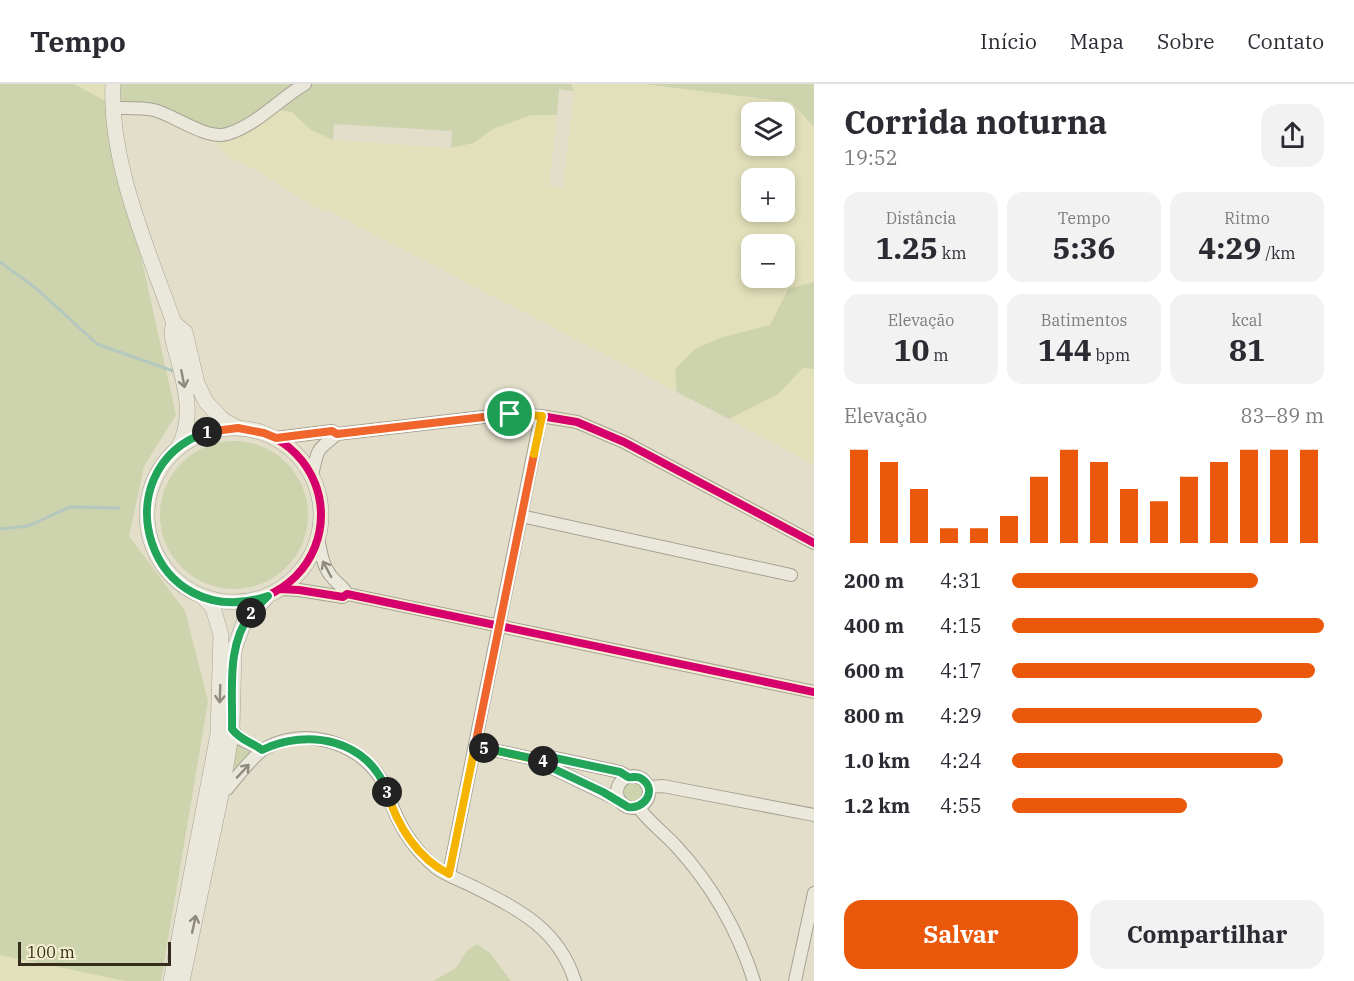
<!DOCTYPE html>
<html lang="pt">
<head>
<meta charset="utf-8">
<style>
	:root { --surface:#fff; --page:#f2f2f3; --text:#2b2b33; --muted:#7c7c81; --line:#e1e1e2; --accent:#ea580c }
	body { margin:0; font-family:"IBM Plex Serif",serif; background:var(--page); color:var(--text); height:100vh; display:flex; flex-direction:column; font-size:22px; white-space:nowrap }
	* { box-sizing:border-box; margin:0 }
	p { font-size:20px; color:var(--muted) }
	.icon { flex:none; width:33px; height:33px; fill:none; stroke:currentColor; stroke-width:2; stroke-linecap:round; stroke-linejoin:round }
	.map { position:relative; flex:1; overflow:hidden }
	.side { display:flex; flex-direction:column; background:var(--surface); width:540px }
	.side>* { flex:none }
	.fabs { position:absolute; left:741px; top:18px; display:grid; gap:12px }
	.fabs a { display:grid; place-items:center; width:54px; height:54px; border-radius:12px; background:var(--surface); box-shadow:0 3px 9px #0003; font-size:30px }
	.scale { position:absolute; left:18px; bottom:15px; width:153px; box-sizing:border-box; padding-left:6px; border:3px solid #342b1c; border-top:0; font-size:16px; line-height:21px; white-space:nowrap; color:#342b1c; -webkit-text-stroke:4px #f4efcf; paint-order:stroke }
	.pin { position:absolute; display:grid; place-items:center; width:51px; height:51px; color:#fff; margin:-26px; border:3px solid #fff; border-radius:50%; box-shadow:0 2px 6px #0007 }
	.km { position:absolute; width:30px; height:30px; margin:-15px; border-radius:50%; background:#222; color:#fff; font-size:16px; line-height:30px; text-align:center }
	.round { display:grid; place-items:center; flex:none; width:63px; height:63px; border-radius:18px; background:var(--page) }
	.headline { display:flex; align-items:center; justify-content:space-between; height:102px; padding:0 30px }
	h1 { font-size:33px; font-weight:800; line-height:45px }
	.stats { display:grid; grid-template-columns:repeat(3,1fr); gap:9px; height:102px; padding:6px 30px }
	.stats div { display:grid; align-content:center; border-radius:15px; background:var(--page); text-align:center }
	.stats b { font-size:30px; font-weight:800 }
	.stats small { font-size:16px; font-weight:400 }
	.stats p { font-size:16px }
	.chart { height:168px; padding:12px 30px }
	.chart p { display:flex; justify-content:space-between }
	.chart svg { width:100%; height:108px; margin-top:6px; stroke:var(--accent); stroke-width:6 }
	.action { display:flex; gap:12px; margin-top:auto; padding:12px 30px }
	.action a { flex:1; height:69px; border-radius:18px; background:var(--accent); color:#fff; font-size:24px; font-weight:800; line-height:69px; text-align:center }
	.action a+a { background:var(--page); color:var(--text) }
	ul { padding:0 30px; list-style:none; font-size:20px }
	li { display:grid; grid-template-columns:96px 72px 1fr; align-items:center; height:45px }
	li i { height:15px; border-radius:8px; background:var(--accent) }
	header { display:flex; align-items:center; gap:36px; box-sizing:border-box; height:84px; padding:0 30px; background:var(--surface); border-bottom:2px solid var(--line) }
	header strong { font-size:28px }
	nav { display:flex; gap:33px; margin-inline-start:auto; font-size:21px }
	main { display:flex; flex:1; min-height:0 }
	.map>svg:first-child { display:block }
	.farmland { fill:#e2e0ba; fill-rule:evenodd }
	.green { fill:#cdd3ac }
	.lines { fill:none; stroke-linecap:round; stroke-linejoin:round }
	.stream { stroke:#b5c8bf; stroke-width:3 }
	.minor-casing { stroke:#a7a294; stroke-width:14 }
	.tertiary-casing { stroke:#a7a294; stroke-width:16 }
	.minor { stroke:#eae8db; stroke-width:12 }
	.tertiary { stroke:#eae8db; stroke-width:15 }
	.cycleway-casing { stroke:#f4efcf; stroke-width:11 }
	.cycleway { stroke:#d6006c; stroke-width:8 }
	.oneway { stroke:#8f8a7c }
	.split-1-casing { stroke:#fff; stroke-width:12 }
	.split-2-casing { stroke:#fff; stroke-width:12 }
	.split-3-casing { stroke:#fff; stroke-width:12 }
	.split-4-casing { stroke:#fff; stroke-width:12 }
	.split-5-casing { stroke:#fff; stroke-width:12 }
	.split-6-casing { stroke:#fff; stroke-width:12 }
	.split-7-casing { stroke:#fff; stroke-width:12 }
	.split-1 { stroke:#f0652b; stroke-width:8 }
	.split-2 { stroke:#22a559; stroke-width:8 }
	.split-3 { stroke:#22a559; stroke-width:8 }
	.split-4 { stroke:#f5b400; stroke-width:8 }
	.split-5 { stroke:#22a559; stroke-width:8 }
	.split-6 { stroke:#f0652b; stroke-width:8 }
	.split-7 { stroke:#f5b400; stroke-width:8 }
</style>
</head>
<body>
<header>
<strong>Tempo</strong>
<nav><a>Início</a><a>Mapa</a><a>Sobre</a><a>Contato</a></nav>
</header>
<main>
<div class="map">
<svg width="814" height="897" viewBox="0 0 814 897">
	<rect width="100%" height="100%" fill="#e2deca"/>
	<path class="farmland" d="M74,0h44l-1,24z
		M571,0h72l148,18 23,25v155l-26,7 -18,36 -50,13 -45,31 2,23 -348,-181 -4,-1 -2,2 -74,-46 -19,-8 -37,-36 79,-13 20,3 19,18 22,10 118,8 22,-5 20,-14 38,-14h26l-8,71 14,2 11,-97zM752,28h32v34h-32zM752,94h32v34h-32zM752,160h32v34h-32z
		M803,284l11,1v96l-85,-46 49,-25z
		M0,871l126,26h-126z"/>
	<path class="green" d="M0,0h74l42,23 2,-23h453l3,7 -15,-2 -2,26h-26l-38,14 -20,14 -22,5 1,-17 -118,-7 -1,16 -22,-10 -19,-18 -20,-3 -27,19 -34,3 -56,-28h-17l-29,8 67,304 -32,51 -15,70 56,75 23,90 -47,280h-35l-126,-26z
		M643,0h171v43l-23,-25z
		M814,198v87l-11,-1 -25,26 -49,25 -52,-27 -2,-23 20,-20 25,-11 50,-13 18,-36z
		M160 431a74 74 0 1 1 148 0a74 74 0 1 1-148 0Z
		M235,658l9,8 8,3 -22,23z
		M623 708a10 10 0 1 1 20 0a10 10 0 1 1-20 0Z
		M477,860l13,9 21,28h-78l23,-13 10,-16z"/>
	<g class="lines">
		<path class="stream" d="M0,178l37,27 60,55 79,28
			M0,445l28,-3 42,-19 49,1"/>
		<g class="minor-casing">
			<path id="minor" d="M112,24c14,0 28,-1 42,2 20,5 52,30 73,24 30,-9 52,-35 78,-50
				M276,354l56,-7 5,3 172,-20 32,2 36,6 47,20 190,101
				M312,391c7,-29 3,-22 25,-41
				M521,432l270,59
				M318,454c3,13 4,27 13,38 5,7 12,10 16,18
				M280,505l19,1 44,7 4,-3 467,98
				M232,645l8,10 22,11
				M475,662l69,15 6,6 70,34
				M544,677l7,-4 69,15 8,5
				M617 708a16 16 0 1 1 32 0a16 16 0 1 1-32 0Z
				M648,703l15,-1 151,29
				M222,706l5,-1c10,-12 25,-32 37,-40 39,-23 93,-8 117,30 6,9 8,19 12,29 9,23 23,43 42,59 10,8 25,13 37,19 46,23 86,42 103,95
				M638,723c11,15 26,26 38,39 36,39 62,85 78,135
				M449,790l92,-458
				M795,897l19,-88"/>
		</g>
		<g class="tertiary-casing">
			<path id="tertiary" d="M113,0c-4,78 35,166 61,239l11,9 12,51 9,19 17,18 15,8
				M174,239c-4,11 0,21 3,32 8,30 18,64 1,93
				M147 431a87 87 0 1 1 174 0a87 87 0 1 1-174 0Z
				M171,897l47,-247 3,-99 -8,-27 -9,-10
				M182,897l40,-191 10,-61 2,-79 10,-28 22,-24"/>
		</g>
		<use href="#minor" class="minor"/>
		<use href="#tertiary" class="tertiary"/>
		<g class="cycleway-casing">
			<path id="cycleway" d="M147 431a87 87 0 1 1 174 0a87 87 0 1 1-174 0Z
				M276,354l56,-7 5,3 172,-20 32,2 36,6 47,20 190,101
				M280,505l19,1 44,7 4,-3 467,98"/>
		</g>
		<use href="#cycleway" class="cycleway"/>
	</g>
	<defs><path id="oneway-shaft" d="M-6 0H5M1.5-3L5.5 0L1.5 3" fill="none" stroke-width="1.6" stroke-linecap="round" stroke-linejoin="round" transform="scale(1.5)"/></defs>
	<g class="oneway">
		<use href="#oneway-shaft" transform="translate(183 295) rotate(79)"/>
		<use href="#oneway-shaft" transform="translate(327 485) rotate(-118)"/>
		<use href="#oneway-shaft" transform="translate(220 610) rotate(92)"/>
		<use href="#oneway-shaft" transform="translate(243 687) rotate(-47)"/>
		<use href="#oneway-shaft" transform="translate(194 840) rotate(-78)"/>
	</g>
	<g class="lines">
		<g class="split-1-casing">
			<path id="split-1" d="M207,348l31,-4 26,5 12,5 56,-7 5,3 173,-20"/>
		</g>
		<g class="split-2-casing">
			<path id="split-2" d="M207,348c-109,38 -58,204 61,164l-17,17"/>
		</g>
		<g class="split-3-casing">
			<path id="split-3" d="M251,529c-25,33 -18,77 -19,116 9,12 20,13 30,21 45,-22 107,-11 125,42"/>
		</g>
		<g class="split-4-casing">
			<path id="split-4" d="M387,708c10,33 30,66 62,82l26,-128 68,15"/>
		</g>
		<g class="split-5-casing">
			<path id="split-5" d="M484,664l60,13 6,6 53,25 25,15c16,3 30,-17 14,-28 -5,-4 -8,-1 -14,-2 0,0 -8,-5 -8,-5l-70,-15 -7,4"/>
		</g>
		<g class="split-6-casing">
			<path id="split-6" d="M484,664l-9,-2 59,-292"/>
		</g>
		<g class="split-7-casing">
			<path id="split-7" d="M510,330l32,2 -8,38"/>
		</g>
		<use href="#split-1" class="split-1"/>
		<use href="#split-2" class="split-2"/>
		<use href="#split-3" class="split-3"/>
		<use href="#split-4" class="split-4"/>
		<use href="#split-5" class="split-5"/>
		<use href="#split-6" class="split-6"/>
		<use href="#split-7" class="split-7"/>
	</g>
</svg>
<div class="fabs">
<a><svg class="icon" aria-label="layers" viewBox="0 0 24 24"><path d="M12 4l9 5-9 5-9-5zM3 14l9 5 9-5"/></svg></a>
<a>+</a>
<a>−</a>
</div>
<div class="scale">100 m</div>
<div class="pin" style="left:510px;top:330px;background:#1e9e55"><svg class="icon" aria-label="arrive" viewBox="0 0 24 24"><path d="M6 21V4h12l-3 4 3 4H6"/></svg></div>
<b class="km" style="left:207px;top:348px">1</b>
<b class="km" style="left:251px;top:529px">2</b>
<b class="km" style="left:387px;top:708px">3</b>
<b class="km" style="left:543px;top:677px">4</b>
<b class="km" style="left:484px;top:664px">5</b>
</div>
<section class="side">
<div class="headline"><div><h1>Corrida noturna</h1><p>19:52</p></div><a class="round"><svg class="icon" aria-label="share" viewBox="0 0 24 24"><path d="M12 15V3M7 8l5-5 5 5M5 13v7h14v-7"/></svg></a></div>
<div class="stats">
<div><p>Distância</p><b>1.25<small> km</small></b></div>
<div><p>Tempo</p><b>5:36</b></div>
<div><p>Ritmo</p><b>4:29<small> /km</small></b></div>
</div>
<div class="stats">
<div><p>Elevação</p><b>10<small> m</small></b></div>
<div><p>Batimentos</p><b>144<small> bpm</small></b></div>
<div><p>kcal</p><b>81</b></div>
</div>
<div class="chart"><p><span>Elevação</span>83–89 m</p>
<svg viewBox="0 0 160 44" preserveAspectRatio="none"><path d="M5 44V6M15 44V11M25 44V22M35 44V38M45 44V38M55 44V33M65 44V17M75 44V6M85 44V11M95 44V22M105 44V27M115 44V17M125 44V11M135 44V6M145 44V6M155 44V6"/></svg>
</div>
<ul>
<li><b>200 m</b>4:31<i style="width:79%"></i></li>
<li><b>400 m</b>4:15<i style="width:100%"></i></li>
<li><b>600 m</b>4:17<i style="width:97%"></i></li>
<li><b>800 m</b>4:29<i style="width:80%"></i></li>
<li><b>1.0 km</b>4:24<i style="width:87%"></i></li>
<li><b>1.2 km</b>4:55<i style="width:56%"></i></li>
</ul>
<div class="action"><a>Salvar</a><a>Compartilhar</a></div>
</section>
</main>
</body>
</html>
